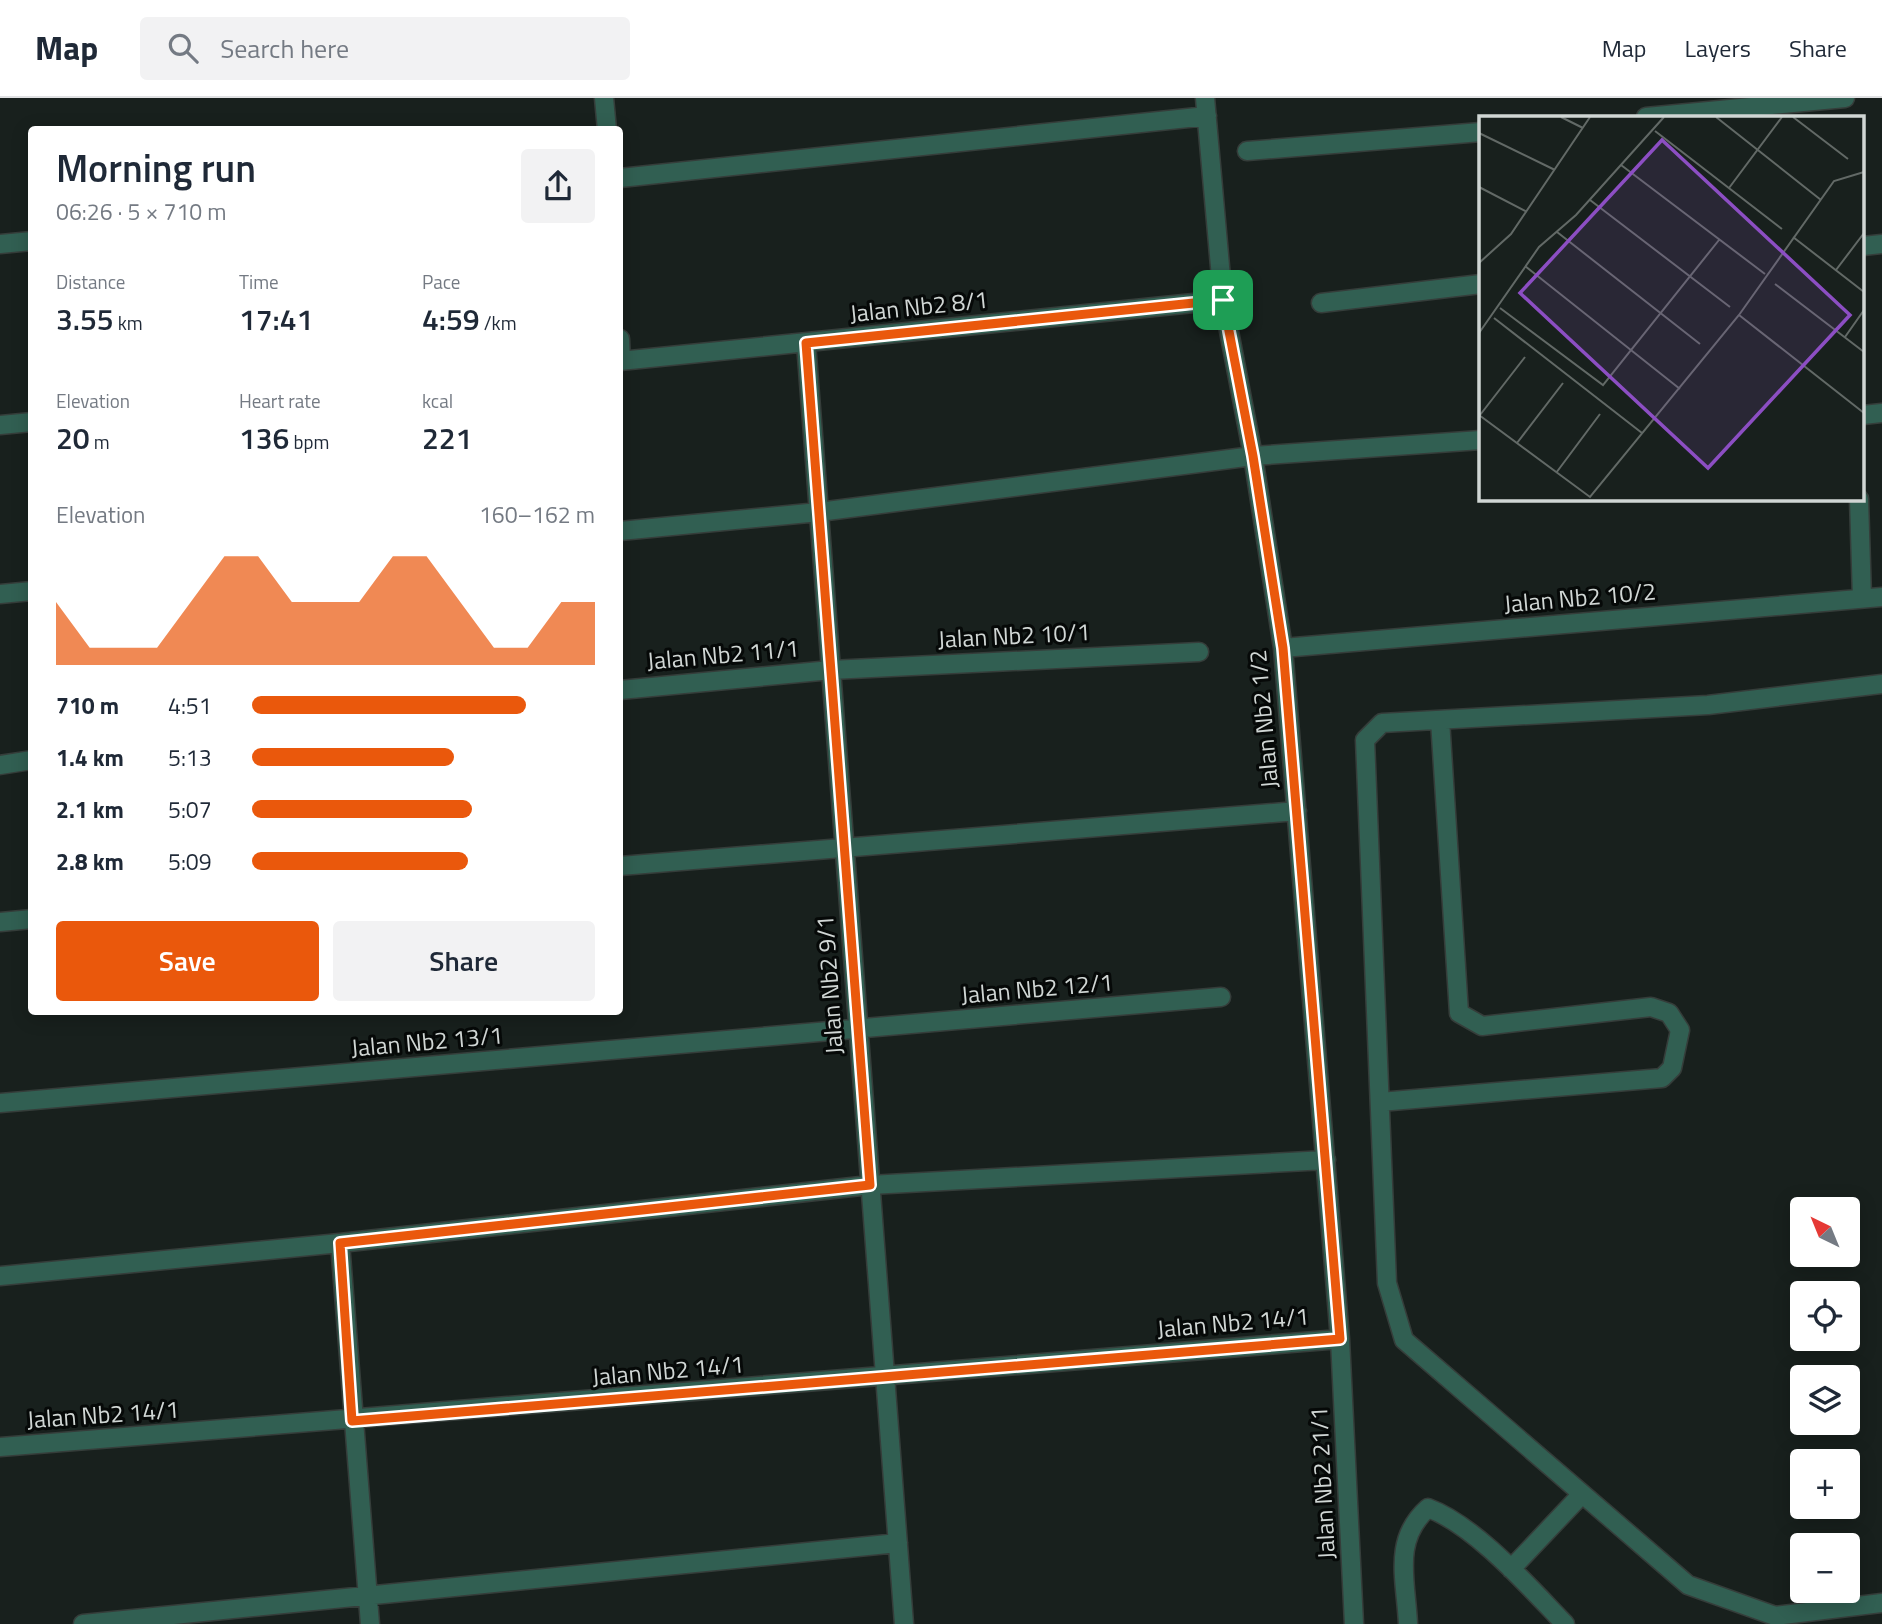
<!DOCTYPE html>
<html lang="en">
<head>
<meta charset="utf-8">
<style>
	:root { --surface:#fff; --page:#f2f2f3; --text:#1f2937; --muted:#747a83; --line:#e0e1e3; --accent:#ea580c }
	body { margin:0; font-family:"Titillium Web",sans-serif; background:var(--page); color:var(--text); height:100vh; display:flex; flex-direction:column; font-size:26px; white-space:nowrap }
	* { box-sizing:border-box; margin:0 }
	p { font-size:23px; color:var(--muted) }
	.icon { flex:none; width:38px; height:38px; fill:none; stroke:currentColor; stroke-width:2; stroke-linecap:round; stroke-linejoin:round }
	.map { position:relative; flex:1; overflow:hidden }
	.drawer { position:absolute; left:28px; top:28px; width:595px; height:889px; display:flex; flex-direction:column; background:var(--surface); border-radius:7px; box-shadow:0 4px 18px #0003 }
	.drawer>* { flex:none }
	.needle { width:46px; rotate:317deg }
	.tools { position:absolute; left:1790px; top:1099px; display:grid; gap:14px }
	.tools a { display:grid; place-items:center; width:70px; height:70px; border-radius:7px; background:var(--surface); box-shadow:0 4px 18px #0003; font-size:35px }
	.pin { position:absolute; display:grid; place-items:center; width:60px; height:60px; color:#fff; margin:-30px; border-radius:14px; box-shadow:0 4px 10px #0006 }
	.round { display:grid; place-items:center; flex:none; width:74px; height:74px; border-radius:7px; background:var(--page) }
	.head { display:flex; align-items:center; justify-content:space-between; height:119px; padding:0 28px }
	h1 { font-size:38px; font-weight:600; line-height:52px }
	.figures { display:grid; grid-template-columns:repeat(3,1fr); gap:10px; height:119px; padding:7px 28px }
	.figures div { display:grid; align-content:center }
	.figures b { font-size:30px; font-weight:600 }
	.figures small { font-size:19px; font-weight:400 }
	.figures p { font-size:19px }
	.chart { height:196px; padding:14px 28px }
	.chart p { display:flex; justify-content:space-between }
	.chart svg { width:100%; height:126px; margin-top:7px; fill:var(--accent); opacity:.7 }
	.button { display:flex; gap:14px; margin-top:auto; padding:14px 28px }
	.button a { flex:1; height:80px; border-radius:7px; background:var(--accent); color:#fff; font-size:28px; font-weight:600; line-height:80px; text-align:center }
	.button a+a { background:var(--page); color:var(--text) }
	ul { padding:0 28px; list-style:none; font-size:23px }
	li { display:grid; grid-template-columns:112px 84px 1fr; align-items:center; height:52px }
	li i { height:18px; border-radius:9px; background:var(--accent) }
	header { display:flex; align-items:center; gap:42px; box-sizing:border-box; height:98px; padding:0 35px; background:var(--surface); border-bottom:2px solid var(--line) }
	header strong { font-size:33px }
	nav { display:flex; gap:38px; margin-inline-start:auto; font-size:24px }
	.search { width:490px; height:63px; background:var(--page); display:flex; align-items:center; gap:18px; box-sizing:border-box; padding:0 24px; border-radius:7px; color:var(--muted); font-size:26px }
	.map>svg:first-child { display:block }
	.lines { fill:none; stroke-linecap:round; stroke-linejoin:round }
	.minor-casing { stroke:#353d3a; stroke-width:21 }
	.minor { stroke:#315f52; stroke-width:18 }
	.route-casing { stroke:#fff; stroke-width:14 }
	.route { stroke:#ea580c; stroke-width:9 }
	.labels { text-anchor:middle; stroke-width:6; stroke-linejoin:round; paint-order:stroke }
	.street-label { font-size:24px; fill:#d0d6d4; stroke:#060908 }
	.inset-road { fill:none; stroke:#626966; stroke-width:2 }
	.view { fill:#8c4ec3; fill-opacity:0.15; stroke:#8c4ec3; stroke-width:3.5 }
	.inset-edge { fill:none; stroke:#d0d6d4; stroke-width:3.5 }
</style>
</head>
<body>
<header>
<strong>Map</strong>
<div class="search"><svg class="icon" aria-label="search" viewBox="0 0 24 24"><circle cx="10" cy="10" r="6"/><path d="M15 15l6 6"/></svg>Search here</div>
<nav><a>Map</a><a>Layers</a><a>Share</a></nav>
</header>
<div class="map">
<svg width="1882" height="1526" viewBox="0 0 1882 1526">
	<rect width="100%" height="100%" fill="#18201d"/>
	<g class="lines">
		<g class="minor-casing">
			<path id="minor" d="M604,0l3,32
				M1205,0l18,202 30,156 30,192 57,691 14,285
				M1646,19l199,-19
				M1247,53l234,-19
				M620,80l587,-62
				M0,146l32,-3
				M1863,148l19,-2
				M1321,205l160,-19
				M620,241l1,22
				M806,245l98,1281
				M620,263l603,-61
				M1863,317l19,-2
				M0,327l32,-3
				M1859,401l3,99
				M620,433l199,-19 434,-56 228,-16
				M0,496l32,-3
				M1283,550l599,-51
				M1882,586l-174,21 -326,18 -17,17 22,543 17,57 284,245 87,31 107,-13
				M620,592l211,-20 368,-18
				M0,667l32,-5
				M620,768l677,-55
				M0,824l32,-3
				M1380,1004l282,-24 10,-10 8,-38 -11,-17 -18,-6 -169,19 -23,-13 -19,-293
				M0,1005l1221,-106
				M340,1145l30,381
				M0,1178l340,-33 530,-58 456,-25
				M0,1349l1340,-108
				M1511,1471l71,-75
				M83,1526l815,-81
				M1408,1526c-2,-44 -16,-84 20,-116 47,17 102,80 137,116"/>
		</g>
		<use href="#minor" class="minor"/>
	</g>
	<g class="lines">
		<g class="route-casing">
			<path id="route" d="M1223,202l30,156 30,192 57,691 -988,82 -12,-178 530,-58 -64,-842z"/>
		</g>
		<use href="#route" class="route"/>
	</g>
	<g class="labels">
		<g class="street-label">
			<text transform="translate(919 209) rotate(-6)" y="8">Jalan Nb2 8/1</text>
			<text transform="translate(1580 500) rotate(-5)" y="8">Jalan Nb2 10/2</text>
			<text transform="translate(1014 538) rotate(-3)" y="8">Jalan Nb2 10/1</text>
			<text transform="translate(723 557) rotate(-5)" y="8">Jalan Nb2 11/1</text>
			<text transform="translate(1264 621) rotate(-95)" y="8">Jalan Nb2 1/2</text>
			<text transform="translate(830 887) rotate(-94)" y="8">Jalan Nb2 9/1</text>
			<text transform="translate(1037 891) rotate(-5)" y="8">Jalan Nb2 12/1</text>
			<text transform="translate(427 944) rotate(-5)" y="8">Jalan Nb2 13/1</text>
			<text transform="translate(1233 1225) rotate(-5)" y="8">Jalan Nb2 14/1</text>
			<text transform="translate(668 1273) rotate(-5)" y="8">Jalan Nb2 14/1</text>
			<text transform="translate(103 1317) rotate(-4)" y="8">Jalan Nb2 14/1</text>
			<text transform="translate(1323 1385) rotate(-93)" y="8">Jalan Nb2 21/1</text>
		</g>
	</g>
	<g transform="translate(1479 18)">
		<rect width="385" height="385" fill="#18201d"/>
		<path class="inset-road" d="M82,1l22,11M237,1l105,83M314,1l55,42M176,15l127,98M0,17l76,37M142,49l144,109M0,71l48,25M250,72l53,-71M111,84l140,107M78,116l143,112M314,121l71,55M0,147l32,-29 79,-117M46,150l155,123M357,154l28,-37M296,168l89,68M21,192l103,77 116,-145M260,199l125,98M15,202l148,115M0,217l60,-86 37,-32 88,-98M366,221l19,-27M0,299l111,82 149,-182 95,-134 30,-9M1,299l45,-58M38,327l46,-60M77,357l44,-59"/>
		<path class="view" d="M183,24l188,175 -142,153 -188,-175z"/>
		<rect width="385" height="385" class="inset-edge"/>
	</g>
</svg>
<div class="tools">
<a><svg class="needle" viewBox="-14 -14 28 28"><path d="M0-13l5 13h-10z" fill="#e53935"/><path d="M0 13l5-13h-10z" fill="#747a83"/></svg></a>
<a><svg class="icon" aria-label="locate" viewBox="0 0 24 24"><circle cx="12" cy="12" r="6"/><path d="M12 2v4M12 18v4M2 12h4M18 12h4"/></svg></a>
<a><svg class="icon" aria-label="layers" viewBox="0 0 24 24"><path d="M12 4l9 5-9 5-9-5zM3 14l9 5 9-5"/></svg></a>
<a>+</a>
<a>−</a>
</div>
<div class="pin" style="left:1223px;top:202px;background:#1e9e55"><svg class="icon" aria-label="arrive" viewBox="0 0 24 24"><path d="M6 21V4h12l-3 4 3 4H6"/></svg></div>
<section class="drawer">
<div class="head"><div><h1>Morning run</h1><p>06:26 · 5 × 710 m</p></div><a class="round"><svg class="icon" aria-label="share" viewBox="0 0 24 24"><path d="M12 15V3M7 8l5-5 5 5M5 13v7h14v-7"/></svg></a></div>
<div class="figures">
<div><p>Distance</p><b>3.55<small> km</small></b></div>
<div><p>Time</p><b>17:41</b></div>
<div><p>Pace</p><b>4:59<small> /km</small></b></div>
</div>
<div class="figures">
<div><p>Elevation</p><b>20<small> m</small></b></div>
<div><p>Heart rate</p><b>136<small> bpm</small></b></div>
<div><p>kcal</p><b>221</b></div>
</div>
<div class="chart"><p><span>Elevation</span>160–162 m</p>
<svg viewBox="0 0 160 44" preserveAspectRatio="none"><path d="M0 44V22L10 38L20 38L30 38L40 22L50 6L60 6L70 22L80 22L90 22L100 6L110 6L120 22L130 38L140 38L150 22L160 22V44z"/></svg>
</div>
<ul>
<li><b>710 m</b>4:51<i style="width:80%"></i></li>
<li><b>1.4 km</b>5:13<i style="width:59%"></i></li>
<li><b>2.1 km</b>5:07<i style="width:64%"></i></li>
<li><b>2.8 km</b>5:09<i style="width:63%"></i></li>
</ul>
<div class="button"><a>Save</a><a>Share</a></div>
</section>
</div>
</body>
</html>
